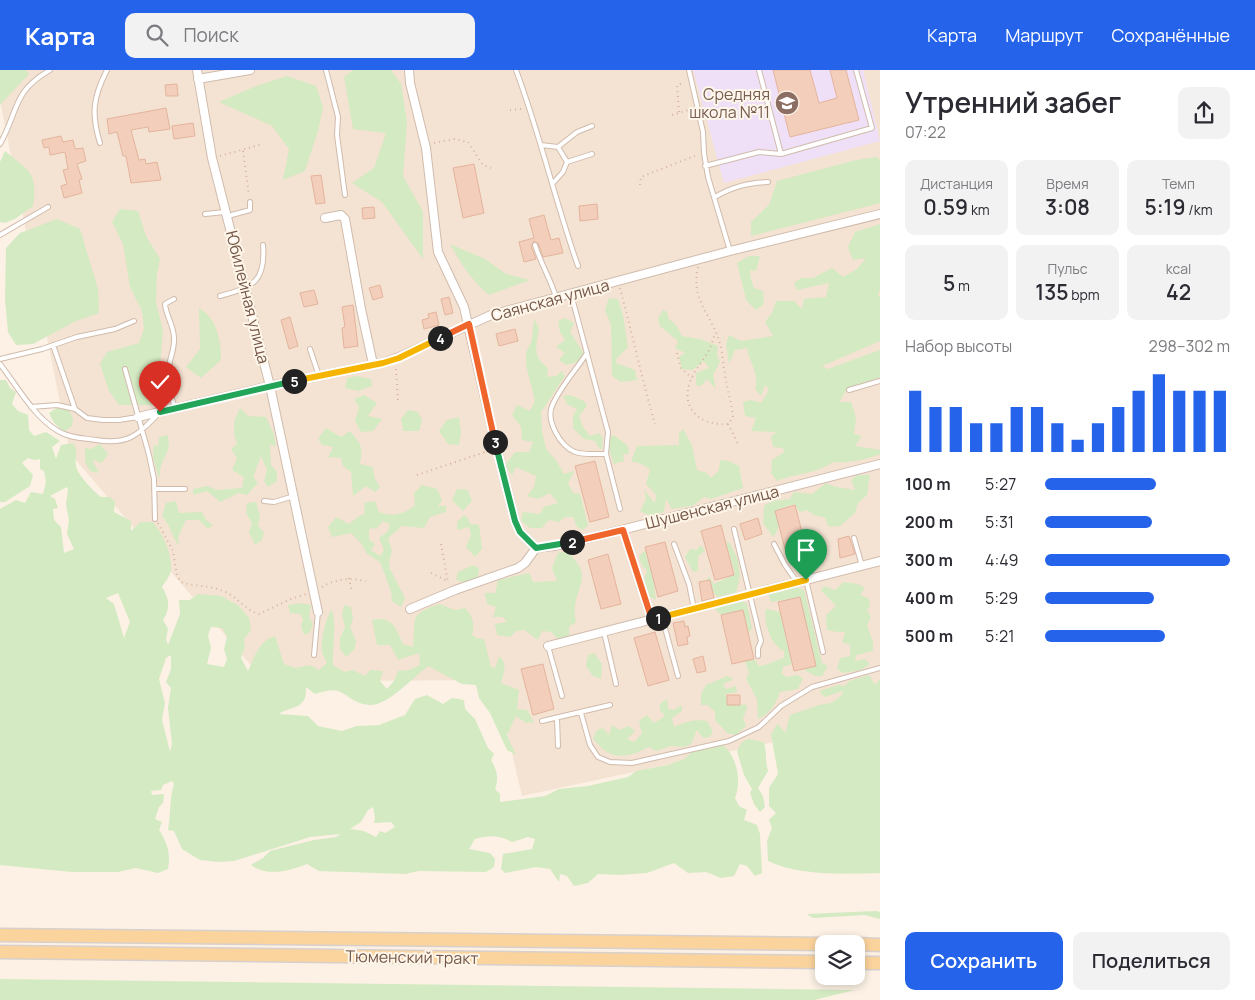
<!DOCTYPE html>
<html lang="ru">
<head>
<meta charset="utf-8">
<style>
	:root { --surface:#fff; --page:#f2f2f3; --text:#2b2b33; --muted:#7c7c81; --accent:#2563eb }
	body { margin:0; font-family:Manrope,sans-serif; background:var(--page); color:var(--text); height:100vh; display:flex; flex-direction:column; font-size:19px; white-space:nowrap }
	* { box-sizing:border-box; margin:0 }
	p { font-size:16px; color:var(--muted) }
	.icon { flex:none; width:28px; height:28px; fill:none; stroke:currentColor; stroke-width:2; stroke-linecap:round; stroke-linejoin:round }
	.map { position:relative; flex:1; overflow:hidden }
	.sheet { display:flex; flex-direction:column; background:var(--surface); width:375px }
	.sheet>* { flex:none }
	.tools { position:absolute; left:815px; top:865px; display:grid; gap:10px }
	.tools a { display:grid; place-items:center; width:50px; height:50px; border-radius:10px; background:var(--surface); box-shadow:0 2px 8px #0003; font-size:25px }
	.pin { position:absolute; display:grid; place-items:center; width:42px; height:42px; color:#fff; margin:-51px -21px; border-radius:50% 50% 50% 0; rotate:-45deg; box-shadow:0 0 5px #0007 }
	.pin .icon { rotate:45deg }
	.km { position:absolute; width:25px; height:25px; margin:-12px; border-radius:50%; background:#222; color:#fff; font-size:14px; line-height:25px; text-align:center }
	.round { display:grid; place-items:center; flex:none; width:52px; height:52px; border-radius:10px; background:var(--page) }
	.headline { display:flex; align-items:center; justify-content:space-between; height:85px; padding:0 25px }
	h1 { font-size:28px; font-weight:600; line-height:38px }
	.metrics { display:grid; grid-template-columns:repeat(3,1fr); gap:8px; height:85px; padding:5px 25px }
	.metrics div { display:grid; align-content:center; border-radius:10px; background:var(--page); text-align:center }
	.metrics b { font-size:21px; font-weight:600 }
	.metrics small { font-size:14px; font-weight:400 }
	.metrics p { font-size:14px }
	.chart { height:140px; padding:10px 25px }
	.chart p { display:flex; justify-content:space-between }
	.chart svg { width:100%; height:90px; margin-top:5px; stroke:var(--accent); stroke-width:6 }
	.button { display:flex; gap:10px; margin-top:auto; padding:10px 25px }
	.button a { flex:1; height:58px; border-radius:10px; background:var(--accent); color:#fff; font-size:20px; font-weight:600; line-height:58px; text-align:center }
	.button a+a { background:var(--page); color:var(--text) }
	ul { padding:0 25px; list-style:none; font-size:16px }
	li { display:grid; grid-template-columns:80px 60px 1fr; align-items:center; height:38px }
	li i { height:12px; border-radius:6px; background:var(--accent) }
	header { display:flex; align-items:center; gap:30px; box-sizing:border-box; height:70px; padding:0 25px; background:var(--accent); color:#fff }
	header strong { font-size:24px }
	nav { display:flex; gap:28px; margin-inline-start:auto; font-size:18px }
	.search { width:350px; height:45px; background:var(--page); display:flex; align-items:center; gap:12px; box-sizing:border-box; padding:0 18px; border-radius:10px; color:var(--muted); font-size:19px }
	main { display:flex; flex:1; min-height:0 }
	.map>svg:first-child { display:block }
	.residential { fill:#f4e3d2 }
	.education { fill:#efe0f8 }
	.green { fill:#d4eac2; fill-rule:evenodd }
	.building { fill:#f2cebb; stroke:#e4b49c }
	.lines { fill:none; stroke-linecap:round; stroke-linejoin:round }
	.lane-casing { stroke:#d0bbad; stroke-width:6 }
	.street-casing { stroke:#d0bbad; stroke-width:10 }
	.primary-casing { stroke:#d8d0cc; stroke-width:15 }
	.path { stroke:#d6b29f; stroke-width:2; stroke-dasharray:1 4; stroke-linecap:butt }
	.lane { stroke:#fff; stroke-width:4 }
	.street { stroke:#fff; stroke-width:8 }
	.primary { stroke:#fbd39c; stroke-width:12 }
	.split-1-casing { stroke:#fff; stroke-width:10 }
	.split-2-casing { stroke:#fff; stroke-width:10 }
	.split-3-casing { stroke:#fff; stroke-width:10 }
	.split-4-casing { stroke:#fff; stroke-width:10 }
	.split-5-casing { stroke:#fff; stroke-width:10 }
	.split-6-casing { stroke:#fff; stroke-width:10 }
	.split-1 { stroke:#f5b400; stroke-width:6 }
	.split-2 { stroke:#f0652b; stroke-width:6 }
	.split-3 { stroke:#22a559; stroke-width:6 }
	.split-4 { stroke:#f0652b; stroke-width:6 }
	.split-5 { stroke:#f5b400; stroke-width:6 }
	.split-6 { stroke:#22a559; stroke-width:6 }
	.labels { text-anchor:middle; stroke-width:4; stroke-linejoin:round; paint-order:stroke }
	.education-label { font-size:16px; fill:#785e54; stroke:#fff6ea; text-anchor:end }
	.street-label { font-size:16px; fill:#745749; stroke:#fff6ea }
</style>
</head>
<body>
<header>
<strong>Карта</strong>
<div class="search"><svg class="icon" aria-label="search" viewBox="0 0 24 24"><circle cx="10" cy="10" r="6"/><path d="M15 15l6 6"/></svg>Поиск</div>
<nav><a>Карта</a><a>Маршрут</a><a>Сохранённые</a></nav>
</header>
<main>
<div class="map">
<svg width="880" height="930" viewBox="0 0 880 930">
	<rect width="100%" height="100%" fill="#fcf1e4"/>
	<path class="residential" d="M0,0h880v649l-358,77 -27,-116 -153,1 -82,-5 -190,-223 -70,-353z"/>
	<path class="education" d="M693,0h170l17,71 -156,42z"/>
	<path class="green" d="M0,0h26l3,4 -29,31z
		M353,0h38l10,14 6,38 -4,54 20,36v47l-41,-57 -30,-19 22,-15 12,-35 -33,-4 -9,-52z
		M287,6l29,10 7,21 -5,24 -13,40 -22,9 6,-31 -17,-23 -53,-24 37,-16z
		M5,81c24,20 33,21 28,55l-18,13 -11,4 -4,-1v-60z
		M877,87l3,3v43l-129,33v-14l18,-17 8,-24 79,-21z
		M120,139l18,2 8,25 14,23 -3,14 -1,29 7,29 -6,67 -5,7h-33l-10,-14 -9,-27 7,-12 32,-9 5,-14 -2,-18 -12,-24 -7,-43 -11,-22z
		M57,149l23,10 18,60 1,24 -23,8 -43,23 -17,1 -8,-13 -3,-33 1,-51 14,-15z
		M880,154v66l-2,4 2,4v43l-58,25 6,3 52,-19v27c-15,8 -34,6 -40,25h11l5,16 -2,16 8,2 -7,10 25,4v4c-9,5 -37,10 -47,8 -17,12 -37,11 -56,19l-6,-8 1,-13 12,-8 -1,-4 -10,-1 -2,-11 6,-4 -26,-1 5,-13 -11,-2 -2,-14 8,-2 10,3 8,-13 -4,-5 -4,11 -6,-7c5,-16 -6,-26 -8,-41l-12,2 -6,14 -3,-20 3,-9 12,6 32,-5 -8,-14 8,-11 3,-10h18l8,8 2,-10 22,-2 3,-14 -32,7 -3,-7 7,-5h12l19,-10 11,9 14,-8 9,-11 -13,2 -5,-13 7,-15z
		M450,174l35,15 21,15 24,6 -41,15c-17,-14 -28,-31 -39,-51z
		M749,186h11l-4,15 -6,-1 1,9 3,9 9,3 1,13 -8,6 -10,-10 -9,-37z
		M609,228l9,1 5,16 5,32 -11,11 -1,5 19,7 2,10 -16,2 -9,-6 -1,-51 -6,-15z
		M199,238c18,10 22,33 22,52l-20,18 -15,-11 14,-18z
		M663,240l4,2 2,7 7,6 6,11 18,3 18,7 -1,9 3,7 -7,13 3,14 -9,-10 -6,7 -5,-1v-12l13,-5 -5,-7 -12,9 -10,-1 -3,-12 6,-4 -10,-5 3,-7 -18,-15 -2,-8z
		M565,248l9,5 -4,9 13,20 -2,9 -15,4 -7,-5 6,-7 -9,-6 9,-7 -5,-8 -2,-11z
		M534,249l5,9c-3,19 -7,28 9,40l-1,9 9,-1 6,-5 3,5 -24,36 1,19 4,18 10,11 8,14 10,-3 -6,12 5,10 7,1 8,31 -5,5 -6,-3 -4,-10h-8l-6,5 -10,-2 -7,8h-12l-9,-7 2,-9 17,2 4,-7 14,-4 -8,-10 -12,6 -11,-3 7,-9 2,-11 -20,-9 -4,8 -7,-10 10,-13h14l4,-10 -11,-2 -1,-13 -9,-12 5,-10 13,6 5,-10 -9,-36v-12l6,-13z
		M356,306l15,3 1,7 -14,5 -13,-3 2,-10z
		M0,310h6l4,8 6,4 -4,12 6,7 10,4 1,15 5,6 12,-4 14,9 -8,6 4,12 5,-14 12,-2c7,11 1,12 3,23 1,8 18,26 25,31h9l5,4 -1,11 17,9v10l9,-9h13c10,13 19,30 18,48 0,5 -6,12 -9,17 8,12 8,22 1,33l5,9 -2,10 2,6 12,-31 -1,-14h11l8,-6 23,2 18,10 10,12 2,12 -7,9 1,8 -4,11 7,13c7,-14 10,-30 27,-35l9,28 11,4 15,-3 9,5 8,-7c-1,-3 -4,-7 -5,-11 -2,-8 4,-37 10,-42 5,17 0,37 1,55l11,7 9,-2 12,6 5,-6 13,1 -3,10 7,8 7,-8 4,-10 11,-1 11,-5 -1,-12 -21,7 -8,-15h-13l-5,-25c20,-5 24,8 31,24l10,3c3,-29 -5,-33 27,-43l15,6 10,-2c8,8 10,16 7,27l5,3 7,1 7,28 4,1 4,-12c9,7 5,17 2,27l18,7 -2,19 10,1 7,12 -8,1 -10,-7 -9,19 9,20 -9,-5 -17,-37 -11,-15 -3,-13 -14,-1 -34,-18c-14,11 -41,40 -58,39 -16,-1 -21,-10 -32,-14 -7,-2 -16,1 -23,3l-9,-7c0,4 0,10 -2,13 -5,9 -18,8 -25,14l29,2 10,10 24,5 15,-5 22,-1 26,-10 10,-16 12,-4 16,9 9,-6 12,2 1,9 10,10 13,29 6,6 -3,6c6,10 8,18 4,29l5,5v8l45,-6 14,-7 29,-3 40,-9 8,-6 32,-6 16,-6 9,-8 29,-7c15,12 20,37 13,54l4,8 8,4 -3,10 13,5 3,9 2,39 -7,3 -8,-10 -7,-2 -6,12 -13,2 -15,-6 -18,1 -14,-10 -27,10 -28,2 -21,-1 -10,9 -14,3 -7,-10 -7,-2 -1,8 -9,-13 -14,-2 -31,6 -4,-4 2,-15 29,-5 3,-10 -7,-2 -16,5c-13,-7 -23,-7 -37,-3l-6,10 21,4 5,6 -1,8 -8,5 -67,-1 -14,3 -86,-3 -12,-7c-18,7 -39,13 -56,1l12,-7 7,-7 44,-11 22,-3 5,-3 -31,3 -76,24 -15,1 -19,-2 -18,-11 -8,-18 -6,-1c3,-15 1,-30 6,-46l-2,-3 -9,4 -2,5 -10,1 1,4 12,-1 -1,9 -4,4 -4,12 7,3 -3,8c8,12 12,24 9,39l-10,4 -22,-5 -18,4h-46l-72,-7v-356l16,-9 9,3 6,-11 12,2 3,-12 -2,-11 -4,-2v-10l-6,1 -6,-2 -6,5 11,12 -3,11 -25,16h-5zM67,417l1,2 -2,15 3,16 -2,14 7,15 -10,4 -3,-26 -7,-7 -1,-11 5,-1 -3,-9 -5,-3zM118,523l12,29 -6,16 -10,-34 -8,-6zM211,557l11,1 5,9 -3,12 3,10 -3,8 -17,-3 4,-16 -3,-13zM171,585v14l-5,13 5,6 -3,20 4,36 -2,8 -8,-32 3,-17 -6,-24 7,-21zM373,737l2,10 -1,6 17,-1 4,5 -10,6 -5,-2 -4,6 -12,-6 -14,-2 11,-7 7,-12z
		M364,325l13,8 -9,13 14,3 -9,12 -12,1 -6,-11 4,-14 -5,-8z
		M570,325l14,6 3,5 -8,10 4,11 7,9 9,-3 4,5 -1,11h-2l-5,-8 -11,-2 -11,-11v-12l4,-7 -10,-5 -4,-8z
		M58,337l11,3 4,9 -1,7 -8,6 -10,-9 -5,-10z
		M240,338l8,8 18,1 8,17 2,13 -6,-3 1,21 6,7v9l-9,6 -4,-6 3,-11 -6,-14 -8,21 5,6 -11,12 -8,-2 -19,9 -13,-11 -14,4v-6l15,-3 8,4 26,-2 2,-11 -12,-7 5,-12 -6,-9 6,-5c-5,-14 -4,-24 3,-36z
		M408,340l10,2 4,8 -3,11h-16l-2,-12z
		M459,347l2,14 -2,14 -11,-1 -9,-13 8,-11z
		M326,358l15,9 9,-6c12,14 13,16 10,33l13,3 1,10 6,10 -5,5 -9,-6 -13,10 -2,-24 -8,-6 -2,-8 -13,-1 5,-10 -11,-2 -4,-6z
		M683,359l9,16 5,25 10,3 4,5 8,-8 1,-10 9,1 10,5 4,22 -32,11 -7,-2 -12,9 -20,3 -6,-10 -2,13 -14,4 -10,-5 6,-12 -2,-9 11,13 1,-8 -10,-11 4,-15 -11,-6 -8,-2 6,-15 42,-1v-12z
		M168,365l1,13 -8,17 -2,14 -6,-22 1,-13 4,3 1,-10z
		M614,365l14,11 1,8h-6l1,7 -10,3 -6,-17 3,-11z
		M100,374l8,10 -6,9 -10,-3 7,13 -9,-2 -5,-9v-14l6,1z
		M857,405h13l-3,20 -9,8 -3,10 -15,13 -11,1 -4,-9 -11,-3 -7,-5 -7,2 -6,-8 -18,6c5,10 4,18 -3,27l-10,-14 1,-17 8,-5 18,-2 4,-7 18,2 14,-11 10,4 19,3 -4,-10z
		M422,415l15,4 5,11 -4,6h8v6l-16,5 -6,11 -22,-2 -14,12 4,13 -3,10 1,8 15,29 -4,9 -9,-6 -1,-10 -11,-29 -13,-8 -6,-11 -10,-10 -19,4 -4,-10 8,-10 13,7 10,-8 6,-2 -1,-11 11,-2 4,11c14,5 24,3 36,-7l-1,-12zM383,451l7,3 -2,7 -9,7 5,12 -4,6 -9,-6 4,-6 -6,-5v-10l8,-1z
		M457,419l11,1 4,11 -9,10 -11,-11z
		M176,431l3,12 23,-1 4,8 7,5 -5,4 -9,-9h-13l-8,17 1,9c-7,-10 -9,-21 -17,-30l4,-13z
		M256,432l4,14 -2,9 6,8 -2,7 -7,5 -6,-13 3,-9 -6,-10 1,-10z
		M464,445l4,3 2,6 9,1 3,24 -7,8 -9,-10 5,-12 -2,-8 -12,3v-8z
		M726,473h4l8,17 2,16 -4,18 -18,3 -13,-12v-4l4,-4 5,7 21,-10z
		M701,475l4,6 -7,5v15l-5,1 -8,-15 5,-8 6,1z
		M566,481c34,29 2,37 10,71l-7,5v9l-10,4 -8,-8 -9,-1 -4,9 -14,-10 -8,1 -6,6 -13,-2 -2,-11 12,-2 -4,-5h-10l3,-10 -9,-3 -2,-11h10l3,-13 31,-7 4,9 24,-1 -5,-13 6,-15z
		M645,481c2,8 6,16 8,24 2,6 1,17 3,25l-8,-4 -4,-15 3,-11 -5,-4 -3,-10z
		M473,495l6,3 -1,9 -10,7 -12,-4 2,-8z
		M844,512l14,2 7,4 -5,7 9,4 1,7 -3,4 4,7 -4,8 6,17v9l-17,4 -1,6 10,-2 5,5 -9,6 -18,3 -6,-4 3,-11 10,-2v-11l-8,-3 3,-10h-8l-10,-2 -1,-15 10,-9 -15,-16 3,-4 11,4z
		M794,516l10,4 18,73 6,3 -6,10h-7l-12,-7 13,-3 -16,-69 -29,5 -3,-8z
		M741,530l6,4 5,24 -3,5 -6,-23 -22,5 -7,-7z
		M300,533l11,2 -2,12 4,7 -3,8 -6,3 -3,-10 2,-6 -3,-5 -10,-1 -2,-8z
		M344,535l7,2 2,12 -3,8 6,14 -2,9 -8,7 -6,-8v-11l5,-11 -3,-12z
		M766,539l14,3 12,52 -9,3 -1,7 5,3 10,-2 6,3 -5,11 -18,3c-5,13 -9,21 -22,27l-1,-20 -11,-20 3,-6 -4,-12 9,-2 5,7c10,-1 16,-6 25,-8v-7c-13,-5 -21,-29 -18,-42z
		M594,583l8,11 -1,15 -8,-3 -7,-10 2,-11z
		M869,605l6,10 5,-6v194c-34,1 -81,3 -112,-12l-1,-20 5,-13 -3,-8 7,-7 -7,-7v-18l9,-14 -7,-40 7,-11 7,10 5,-18 29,-10 12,-2 10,-7 2,-5 -19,6 -5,-6 19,-6 7,1 4,-5z
		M727,606l7,3 -11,5 3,5 10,-3 1,6 -12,2 4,8 17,3 1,3 -4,10 3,8 -10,9 -9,-2 -12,-13v-8l-7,-7h-7v-11l5,-9z
		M667,629l1,10 6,1 8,-5v6l-10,7 2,9c11,-5 21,-8 33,-6l6,10 -3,6 -7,1 -6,-8 -6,14 -7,3 -13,-1 -15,5 -7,-4c-23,12 -40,14 -56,-9l4,-8 6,-2 6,7 3,-10 8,5 9,-4 6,5 -8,8 7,3 8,-9 -3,-12 8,-6 7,8 11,-7 -5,-6v-6z
		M748,669l16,3c3,11 1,19 4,29l-10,17 5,8 2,11 -5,5 -6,-8 -4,-11 2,-4 -8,-14 -7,-24 4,-8z
		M876,841l4,1v7l-15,-4 -52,3 -6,-4z
		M0,909l855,11 -41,10h-814z"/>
	<path class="building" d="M773,0h37l9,33 18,-5 -7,-28h16l13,50 -69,17z
		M177,14l1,12h-12l-1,-11z
		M166,38l4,21 -21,3 -1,-5 -17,3 8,30 6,-1 1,5 11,-2 4,18 -30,3 -5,-27h-3l-6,-24 -8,2 -2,-15z
		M193,53l2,13 -21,3 -2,-13z
		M61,66l2,6 10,-2 2,9 8,-1 3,13 -9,3 5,15 -3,1 3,13 -18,5 -3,-12 6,-2 -4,-14 5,-1 -3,-17 -15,3 -1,-8 -5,1 -2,-8z
		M474,94l10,49 -21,5 -10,-50z
		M321,105l4,28 -9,1 -5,-28z
		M597,134l1,15 -18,2 -1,-15z
		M374,137l1,11 -12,1 -1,-11z
		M544,145l7,25 8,-2 4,15 -20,4 -5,-14 -4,-2 -3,5 5,13 -12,3 -5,-20 15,-4 -5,-19z
		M380,215l3,12 -10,3 -4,-12z
		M314,220l4,14 -14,3 -4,-14z
		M449,227l4,16 -8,2 -4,-16z
		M353,235l5,41 -14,2 -2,-20 3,-1 -3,-20z
		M436,242l3,13 -15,4 -2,-9 7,-2 -1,-4z
		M290,247l8,29 -9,3 -8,-29z
		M515,259l3,12 -19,5 -3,-12z
		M595,391l14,56 -19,5 -15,-56z
		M795,435l13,50 -20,5 -13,-49z
		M758,448l4,16 -17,6 -5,-16z
		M721,455l13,50 -19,5 -14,-49z
		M849,466l6,18 -15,4 -2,-19z
		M665,472l13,49 -20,6 -13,-50z
		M608,484l13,50 -20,5 -13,-49z
		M710,510l4,18 -12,3 -3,-19z
		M800,527l16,69 -22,5 -16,-69z
		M743,540l11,49 -22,5 -11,-49z
		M684,551l1,6 3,-1 2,10 -3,1 1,7 -10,2 -5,-23z
		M655,562l14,48 -21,6 -14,-48z
		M703,586l3,15 -9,2 -4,-14z
		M543,594l11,45 -21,6 -12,-46z
		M727,625h13v10h-13z"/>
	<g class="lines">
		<g class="lane-casing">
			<path id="lane" d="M326,0l12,47 -1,18 8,60
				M516,0c24,64 39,131 62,196
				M689,0l14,62 1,21 4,24 22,74
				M759,0l22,84
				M100,73c-9,-29 -7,-46 7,-73
				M0,74c19,-34 12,-52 50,-74
				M541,75l17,2 19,-15 15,-6
				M567,92l25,-8
				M705,96l54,-14 22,2 91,-26 -16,-58
				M553,113l10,-11 4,-10 -9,-15
				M715,127c17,-10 32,-14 53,-15
				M205,144l20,-2
				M228,146l22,-6v-8
				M0,165l48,-28
				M535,175c6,19 15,33 21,52
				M571,224l37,138 -2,22 14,55
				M220,226c33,-9 46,-14 43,-51
				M174,229l-9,5c1,12 9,22 9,34 1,12 -6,24 -6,35 -1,12 3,24 7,35
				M53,275l22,64
				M310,279l9,27
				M587,283c-11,17 -27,34 -35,53 -6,15 8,40 23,46 9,3 21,2 31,2
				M0,289l42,-10 35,-12 38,-8 19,-8
				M0,294c18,23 33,52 58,67 11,7 25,7 38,9 32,5 41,-4 63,-27
				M125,299l24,86 5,24 1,40
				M849,320l31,-9
				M31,337l26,-2 18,4 12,9 16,2h16l19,-3
				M154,419h31
				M264,431l10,1 20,-6
				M734,459l27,112 -3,7v8
				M854,468l8,28
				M674,474l15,40 5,25
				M774,474l11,21 12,17
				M806,510l17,72
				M662,547l16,59
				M604,562l12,52
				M548,576l14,50
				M314,585l4,-43
				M581,643l9,32 8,12 12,5 22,1 97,-22 30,-14 22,-21 31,-19 68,-19
				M557,648l1,28
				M542,651l68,-16"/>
		</g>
		<g class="street-casing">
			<path id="street" d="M197,0l15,88 58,228 48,226
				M409,0l1,13 16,65 12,104 26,55 28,122 23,92 5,11 16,16
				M198,9l52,-9
				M325,148l16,-3 4,4 16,90 12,55
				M138,347l132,-31 113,-23 16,-6 92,-42 239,-64 150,-37
				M623,460l29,90
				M536,478l18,-2 28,-6 298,-76
				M410,539l45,-19 63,-22 7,-5 11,-15
				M548,576l332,-85"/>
		</g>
		<g class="primary-casing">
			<path id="primary" d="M0,865l824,9
				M856,874l24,1
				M0,882l824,10
				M856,893h24"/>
		</g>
		<path class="path" d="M510,40l11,-1
			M679,42l-2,-27 7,-2
			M672,45l19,-6
			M434,73l21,-4 13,3 15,23 8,3
			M243,81l6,44
			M220,86l43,-12
			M640,115l1,-8 56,-22
			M698,197c-8,34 15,49 22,77 3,10 3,21 5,31 2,15 7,28 8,42l-5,7c-26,2 -48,-14 -38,-42 4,-11 12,-20 18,-30 3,-6 5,-12 7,-18
			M620,218c12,45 22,91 35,136
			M677,283l4,15 11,10
			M396,299l2,31
			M728,354l10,20
			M417,405l71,-24
			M158,453l15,28 4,25 4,6c14,5 29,3 42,9 14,5 22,19 36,23l32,-15 15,-5
			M441,474l7,38
			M431,503l18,9
			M349,508l3,15
			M322,517c15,-9 28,-9 44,-6"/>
		<use href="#lane" class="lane"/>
		<use href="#street" class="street"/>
		<use href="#primary" class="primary"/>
	</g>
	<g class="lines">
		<g class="split-1-casing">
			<path id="split-1" d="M658,548l148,-38"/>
		</g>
		<g class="split-2-casing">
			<path id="split-2" d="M572,472l51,-12 29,90 6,-2"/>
		</g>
		<g class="split-3-casing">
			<path id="split-3" d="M495,372l20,79 5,11 16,16 36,-6"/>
		</g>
		<g class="split-4-casing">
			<path id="split-4" d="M440,268l29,-14 26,118"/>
		</g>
		<g class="split-5-casing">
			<path id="split-5" d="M294,311l89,-18 16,-5 41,-20"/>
		</g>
		<g class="split-6-casing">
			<path id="split-6" d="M160,342l134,-31"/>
		</g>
		<use href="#split-1" class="split-1"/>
		<use href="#split-2" class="split-2"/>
		<use href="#split-3" class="split-3"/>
		<use href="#split-4" class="split-4"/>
		<use href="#split-5" class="split-5"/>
		<use href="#split-6" class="split-6"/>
	</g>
	<defs>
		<g id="school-disc" transform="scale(1.25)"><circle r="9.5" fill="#8d6e63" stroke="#fff6ea"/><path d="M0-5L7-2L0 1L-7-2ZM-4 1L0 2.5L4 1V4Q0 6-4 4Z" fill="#fff"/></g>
	</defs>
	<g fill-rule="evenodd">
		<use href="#school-disc" x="787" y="33"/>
	</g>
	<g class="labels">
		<g class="education-label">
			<text x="770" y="30">Средняя<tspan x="770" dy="18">школа №11</tspan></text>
		</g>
		<g class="street-label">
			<text transform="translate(248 227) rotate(76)" y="6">Юбилейная улица</text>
			<text transform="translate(550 230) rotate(-15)" y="6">Саянская улица</text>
			<text transform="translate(712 437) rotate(-14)" y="6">Шушенская улица</text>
			<text transform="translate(412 887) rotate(1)" y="6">Тюменский тракт</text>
		</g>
	</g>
</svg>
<div class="tools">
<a><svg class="icon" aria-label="layers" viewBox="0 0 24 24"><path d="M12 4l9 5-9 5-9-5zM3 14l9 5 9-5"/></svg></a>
</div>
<div class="pin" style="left:806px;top:510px;background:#1e9e55"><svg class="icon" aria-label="arrive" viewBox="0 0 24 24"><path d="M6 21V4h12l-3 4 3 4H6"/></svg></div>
<div class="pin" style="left:160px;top:342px;background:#d93025"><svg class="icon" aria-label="check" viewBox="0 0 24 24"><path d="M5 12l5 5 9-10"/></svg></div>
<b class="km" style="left:658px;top:548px">1</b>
<b class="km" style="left:572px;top:472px">2</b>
<b class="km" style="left:495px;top:372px">3</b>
<b class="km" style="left:440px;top:268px">4</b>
<b class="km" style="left:294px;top:311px">5</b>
</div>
<section class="sheet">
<div class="headline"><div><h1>Утренний забег</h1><p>07:22</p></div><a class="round"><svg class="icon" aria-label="share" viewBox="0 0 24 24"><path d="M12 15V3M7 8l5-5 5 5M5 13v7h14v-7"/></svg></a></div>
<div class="metrics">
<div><p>Дистанция</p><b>0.59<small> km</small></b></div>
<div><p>Время</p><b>3:08</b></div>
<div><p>Темп</p><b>5:19<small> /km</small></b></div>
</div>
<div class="metrics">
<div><b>5<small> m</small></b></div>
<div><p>Пульс</p><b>135<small> bpm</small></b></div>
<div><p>kcal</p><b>42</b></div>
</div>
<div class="chart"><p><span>Набор высоты</span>298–302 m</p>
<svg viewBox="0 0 160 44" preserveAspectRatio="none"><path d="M5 44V14M15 44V22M25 44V22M35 44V30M45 44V30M55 44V22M65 44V22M75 44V30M85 44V38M95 44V30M105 44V22M115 44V14M125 44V6M135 44V14M145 44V14M155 44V14"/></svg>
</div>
<ul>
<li><b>100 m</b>5:27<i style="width:60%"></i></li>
<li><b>200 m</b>5:31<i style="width:58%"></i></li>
<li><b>300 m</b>4:49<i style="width:100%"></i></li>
<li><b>400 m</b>5:29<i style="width:59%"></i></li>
<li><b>500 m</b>5:21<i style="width:65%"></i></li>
</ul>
<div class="button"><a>Сохранить</a><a>Поделиться</a></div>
</section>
</main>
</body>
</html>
